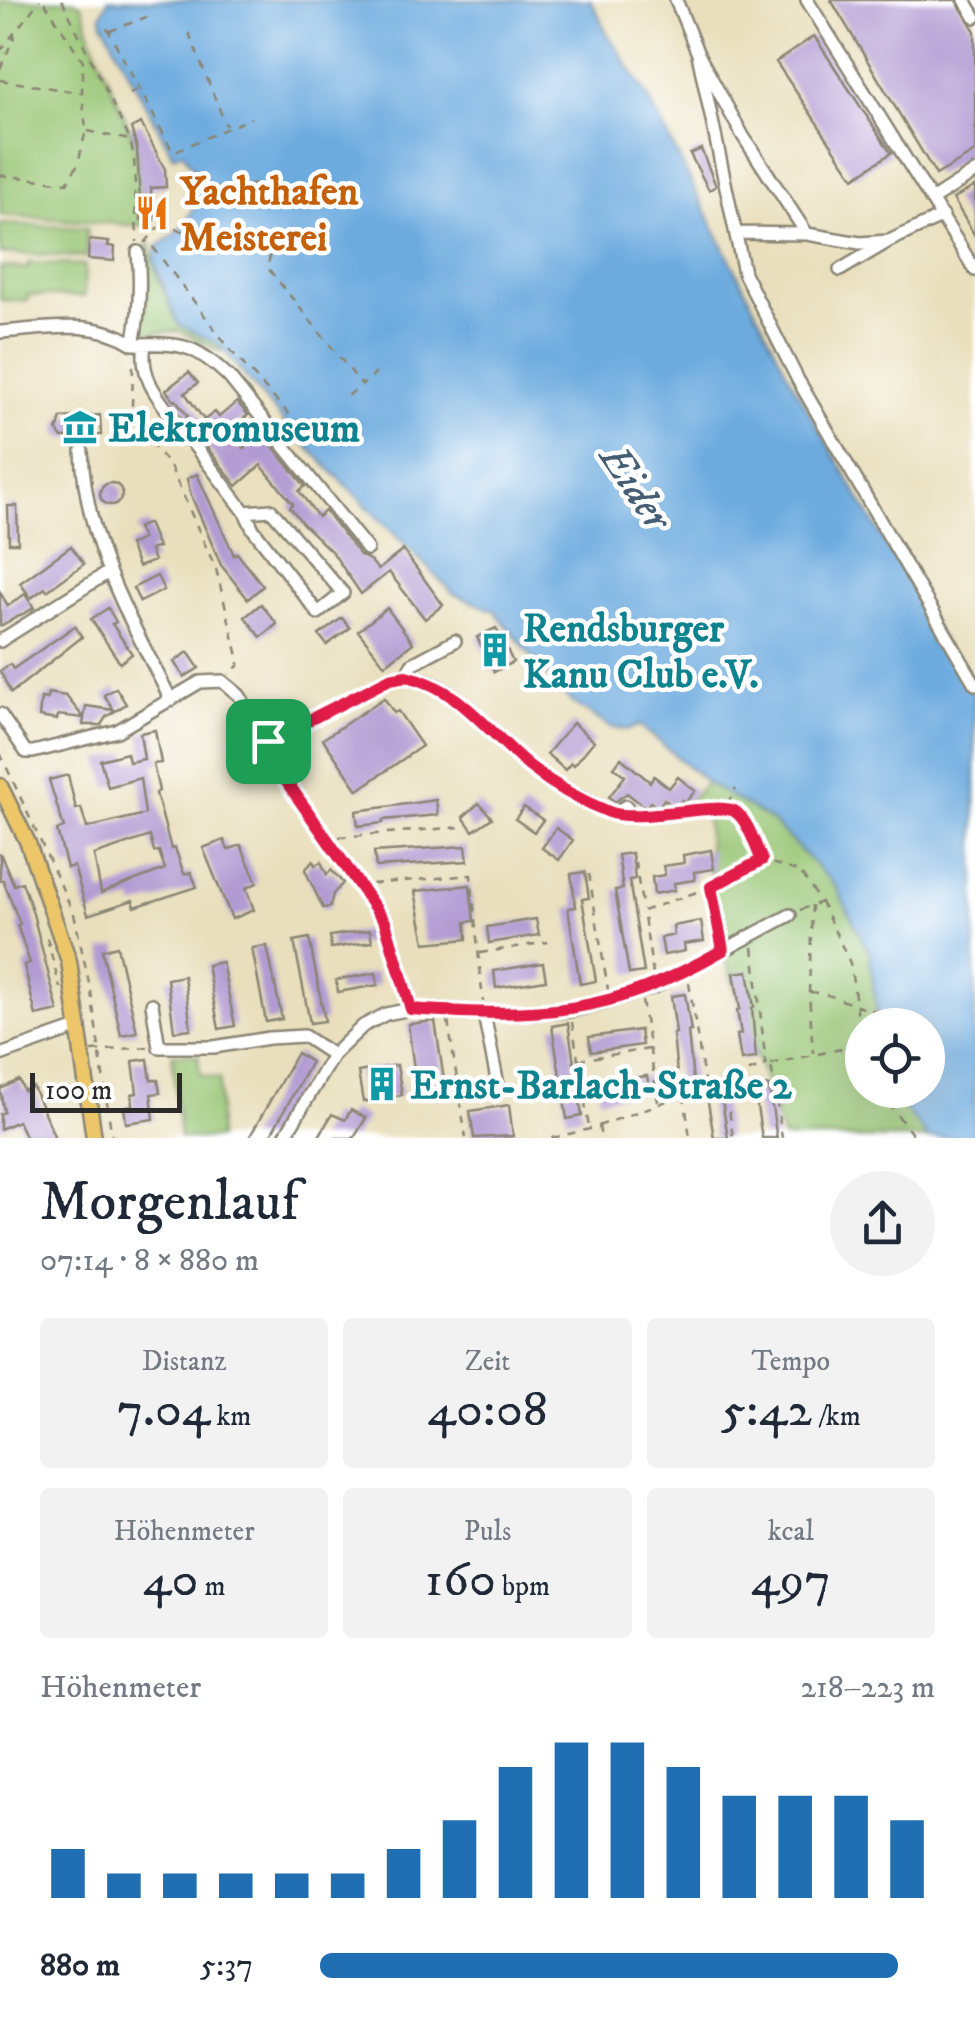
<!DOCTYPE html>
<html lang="de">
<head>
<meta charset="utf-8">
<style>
	:root { --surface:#fff; --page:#f2f2f3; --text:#1f2937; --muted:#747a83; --accent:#1f6fb2 }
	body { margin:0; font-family:"IM FELL DW Pica",serif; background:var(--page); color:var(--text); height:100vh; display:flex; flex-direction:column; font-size:38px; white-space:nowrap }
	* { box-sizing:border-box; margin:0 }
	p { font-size:32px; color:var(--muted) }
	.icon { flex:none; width:55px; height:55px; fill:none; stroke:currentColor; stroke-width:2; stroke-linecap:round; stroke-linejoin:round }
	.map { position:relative; height:1138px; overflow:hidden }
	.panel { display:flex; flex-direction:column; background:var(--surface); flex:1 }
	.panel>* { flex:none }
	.tools { position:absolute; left:845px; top:1008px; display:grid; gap:20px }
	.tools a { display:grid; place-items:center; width:100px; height:100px; border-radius:50%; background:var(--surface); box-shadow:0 10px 40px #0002; font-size:50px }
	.scale { position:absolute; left:30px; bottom:25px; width:152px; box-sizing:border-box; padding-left:10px; border:5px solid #2b2b2b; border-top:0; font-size:28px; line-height:35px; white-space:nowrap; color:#2b2b2b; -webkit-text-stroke:8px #fff; paint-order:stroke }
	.pin { position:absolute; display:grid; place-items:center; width:85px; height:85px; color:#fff; margin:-42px; border-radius:20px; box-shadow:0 5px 15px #0006 }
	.round { display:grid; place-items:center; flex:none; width:105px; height:105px; border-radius:52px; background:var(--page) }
	.summary { display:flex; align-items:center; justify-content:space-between; height:170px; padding:0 40px }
	h1 { font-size:55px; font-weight:600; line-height:75px }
	.stats { display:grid; grid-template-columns:repeat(3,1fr); gap:15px; height:170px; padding:10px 40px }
	.stats div { display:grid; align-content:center; border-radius:10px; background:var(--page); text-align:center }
	.stats b { font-size:50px; font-weight:600 }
	.stats small { font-size:28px; font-weight:400 }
	.stats p { font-size:28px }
	.chart { height:280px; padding:20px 40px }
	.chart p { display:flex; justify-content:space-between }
	.chart svg { width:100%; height:180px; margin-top:10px; stroke:var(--accent); stroke-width:6 }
	ul { padding:0 40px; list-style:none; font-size:32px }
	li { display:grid; grid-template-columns:160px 120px 1fr; align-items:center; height:75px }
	li i { height:25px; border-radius:12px; background:var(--accent) }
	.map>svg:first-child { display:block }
	.green { fill:#97c472; stroke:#61784e; stroke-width:2.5 }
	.water { fill:#6dabdf; stroke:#4c6b85; stroke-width:2.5 }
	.building { fill:#b29bd3; fill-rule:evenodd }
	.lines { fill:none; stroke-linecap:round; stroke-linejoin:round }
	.minor-casing { stroke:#8a8574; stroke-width:16 }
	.major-casing { stroke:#8a8574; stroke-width:19 }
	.path { stroke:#8a8574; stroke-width:2.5; stroke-dasharray:8 8; stroke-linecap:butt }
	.minor { stroke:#fff; stroke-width:11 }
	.major { stroke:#ecc669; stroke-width:14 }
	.route-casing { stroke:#fff; stroke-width:20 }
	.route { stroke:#e11d48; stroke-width:12 }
	.labels { text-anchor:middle; stroke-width:9; stroke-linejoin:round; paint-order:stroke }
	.food-label { font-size:40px; font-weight:bold; fill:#c56008; stroke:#fff; text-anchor:start }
	.culture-label { font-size:40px; font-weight:bold; fill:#0d838f; stroke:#fff; text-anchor:start }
	.water-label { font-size:42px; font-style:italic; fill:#455e73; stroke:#fff }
</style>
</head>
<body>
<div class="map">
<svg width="975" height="1138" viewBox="0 0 975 1138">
	<rect width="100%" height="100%" fill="#fff"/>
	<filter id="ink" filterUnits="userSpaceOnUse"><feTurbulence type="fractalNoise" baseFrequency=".01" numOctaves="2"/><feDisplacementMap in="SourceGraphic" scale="20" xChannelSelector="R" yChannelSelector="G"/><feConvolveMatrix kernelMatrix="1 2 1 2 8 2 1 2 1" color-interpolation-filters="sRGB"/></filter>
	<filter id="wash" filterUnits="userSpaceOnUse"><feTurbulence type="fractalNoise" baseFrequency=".0048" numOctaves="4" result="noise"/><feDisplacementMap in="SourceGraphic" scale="40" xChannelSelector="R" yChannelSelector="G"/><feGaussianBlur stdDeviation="2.25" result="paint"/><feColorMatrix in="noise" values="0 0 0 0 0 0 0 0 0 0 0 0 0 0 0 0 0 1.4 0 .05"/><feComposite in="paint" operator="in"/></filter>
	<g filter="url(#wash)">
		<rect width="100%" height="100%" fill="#e9dfbc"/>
		<path class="green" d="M0,0h75l7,5 10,34 45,108 6,79 -143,-11z
			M0,224l87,4 -1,29 -86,-4z
			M149,244l9,34 20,46 41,21 1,6 -41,-20 -38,2 6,-42 -2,-38z
			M28,263l57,2 -1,32 -56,-2 -1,6 -27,-1v-33l28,1z
			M706,782l65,38 64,65 35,69 8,71h-16v65h29l37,48h-145l-60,-187 -12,-64 -4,-65 -17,-21z
			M172,1054l26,1 2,20 20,4 -2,59h-38z"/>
		<path class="water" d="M108,0h483l16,33 39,60 147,291 182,313v441h-47l-37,-47 37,-1v-65h-50l-8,-71 -35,-69 -64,-65 -65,-38 -66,-57 -11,5 -19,-3 -38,-25 -15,-14 -62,-77 -41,-17 -167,-168 -68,-81 -41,-21 -24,-63 3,-14 22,-16 14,-21v-20l-7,-12 9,-6 -12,-20 -10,4 -70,-133 -2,-8z"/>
		<g id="blocks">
			<path class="building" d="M831,0h125l19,31v121l-39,23z
				M814,36l77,117 -37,25 -78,-116z
				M141,123l24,46 1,18 -15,1 1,20 6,4 -4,8h-13l-4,-72 -6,-20z
				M701,149l15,37 -7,4 -19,-36z
				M975,186v50l-22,-37z
				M89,240l20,2 -1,4 7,1 -1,14 -26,-2z
				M189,372l9,11 -13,10 19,27 11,-8 4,5 18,-15 11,13 -19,16 15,17 18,-15 43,53 -6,5 19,26 7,-6 35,44 11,6 7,9 25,-20 40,55 -18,14 -36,-47 -28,22 -28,-41 -31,-30 -12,-16 3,-3 -32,-39 -24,21 -52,-67 3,-3 -12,-16 -2,1 -8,-11z
				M100,415l1,20 -39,3 -5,-7 4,-13z
				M197,474l37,81 3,-2 26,33 -15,13 -27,-34 -30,-70 -4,-16z
				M100 494a11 11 0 1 1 22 0a11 11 0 1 1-22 0Z
				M8,506h9l1,37h-9z
				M148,523l10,24 -8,3 4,11 -16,6 -9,-22 13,-6 -5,-11z
				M71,546l13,18 -37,27 -2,-3 -14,10 -11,-15z
				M157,576l7,14 -24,12 -7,-14z
				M0,592l8,14 17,-12 9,14 -34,18z
				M261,604l16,20 -16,13 -16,-20z
				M108,608l8,14 -4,2 20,30 -12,9 -29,-44z
				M387,608l26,35 -28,22 -27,-34z
				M342,618l8,10 -23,17 -8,-10z
				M75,626l7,11 -71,56 -11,-22 10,-7 3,5z
				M496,628l17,34 -19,10 -17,-35z
				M188,652l11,16 -15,9 -10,-15z
				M116,688l10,16 -20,13 -5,8h-18l1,-7 -26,-3 -1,5 -18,-3 2,-19 6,1 1,-6 18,3 18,22 2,-12 28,4 -10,-15z
				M384,698l10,15 4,-2 24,35 -64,44 -35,-51z
				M573,723l21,18 -20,24 -3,-2 -6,7 -18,-16z
				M155,730l6,33 -8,1 6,27 -3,2 15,56 4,-1 9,26 7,-2 6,15 -62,20 -2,-7 -45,15 -14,-49 -7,2 -10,-38 7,-2 -15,-48 19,-5 8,34 5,-1 6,20 58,-14 -5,-36 -32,9 -8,-27 27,-7 2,9 15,-3 -4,-26zM150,836l4,16 5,-1 6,18 -64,24 -7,-38z
				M621,758l29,24 4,-6 15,12 9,-11 17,14 -10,12 -3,-3 -7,8 -11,-9 -6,9 -8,-6 -4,6 -19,-15 -12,9 -6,-5 16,-21 -11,-9z
				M436,800l2,15 -55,5v3l-25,3 -2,-15z
				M479,803l13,15 -19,13 -10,-14z
				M524,807l19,13 -9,12 -19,-13z
				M556,828l17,12 -14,20 -17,-12z
				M224,840l4,10 13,-5 16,38 -11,5 8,22 -22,9 -29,-71z
				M466,846l2,15 -92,6 -2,-15z
				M711,850l3,19 -20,3 1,8 -21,3 1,7 -21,4 -2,-17 13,-2 -2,-9 21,-3 -1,-8z
				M0,853l14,32 8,-3 10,28 26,101 -22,5 -12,-51 6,-2 -13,-38 3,-1 -17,-44 -3,1z
				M632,853l3,26 -6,1 15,92 -15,2 -14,-84 8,-1 -5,-34z
				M313,861l2,4 6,-3 6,13 4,-5 12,13 -10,11 -3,13 -7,1 -18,-38z
				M585,872l4,26 -7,1 14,82 -16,3 -12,-76 8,-1 -5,-33z
				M470,885l4,36 -8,1 1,17 -42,4 -10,-52z
				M536,919l3,16 -50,8 -2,-16z
				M701,921l3,20 -20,3 1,7 -21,4 -3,-17 13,-3 -1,-9z
				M370,930l2,12 -41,6 -1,-12z
				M309,938l16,83 -15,2 -16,-82z
				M117,946l20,86 -16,3 -19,-85z
				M267,946l15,73 -16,3 -14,-74z
				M222,962l13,64 -16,3 -12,-64z
				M543,963l3,17 -50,8 -2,-17z
				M748,971l6,36 -2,1 4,50 -15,2 -4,-25 4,-1 -4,-24 3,-1 -6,-36z
				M376,973l2,12 -40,7 -2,-12z
				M184,976l7,53 -17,2 -7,-52z
				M685,994l6,37h-3l5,51 -15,2 -5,-50 3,-1 -5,-37z
				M435,1021l9,59 -28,4 -8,-60z
				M568,1023l14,93 -15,3 -15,-93z
				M640,1030l2,15 -51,7 -2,-15z
				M297,1053l14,9 -42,76h-20z
				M148,1059l3,21h7l2,13 -9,1 3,25 -28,4 -2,-16 9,-2 -1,-11 5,-1 -4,-32z
				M397,1065l5,30 -39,7 -5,-30z
				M647,1076l3,15 -51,8 -2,-16z
				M19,1080l5,11 9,-4 22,51h-29l-8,-17 -18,8v-15l4,-2 -4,-23z
				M769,1086l7,47 1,5h-15l-8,-50z
				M721,1094l7,44h-14l-7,-42z
				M509,1105l4,31 -39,2 -4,-27z
				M351,1110l15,8 -12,20h-36l14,-24 13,6z"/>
		</g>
	</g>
	<g filter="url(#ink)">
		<use href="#blocks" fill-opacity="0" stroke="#8a8574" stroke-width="2.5"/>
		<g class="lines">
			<g class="minor-casing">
				<path id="minor" d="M676,0l22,54 45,82 64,98 53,9 29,-2
					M807,0l168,270
					M965,0l10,17
					M698,54l46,219 54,107 177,304
					M933,199l42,-27
					M736,233l71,1
					M840,270l49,-29 54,-25
					M0,332c45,-3 93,-14 133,12
					M133,344c47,-1 61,-1 96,33l138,172
					M133,344c7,-31 8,-60 5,-92
					M145,344c-6,33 13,54 32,79
					M181,428l64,84 26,-2 72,83 -25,20 -65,-84 -8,-17
					M82,451c3,93 49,169 89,249
					M0,641l107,-68
					M406,675l6,-11 43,-23
					M0,714l26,38h7l84,-21 83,-49 22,-1 17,14 29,46 16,37 101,145 26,86
					M268,741l122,-62c51,-17 105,60 141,88 25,20 53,33 82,47l13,-8
					M152,1004l7,43h55l55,-9 35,-2 29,19
					M484,1014l14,71
					M0,1055l80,-28
					M284,1138l49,-83 30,-29 23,-12 25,-5 123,4 36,-2 31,-7 54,-17 135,-72"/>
			</g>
			<g class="major-casing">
				<path id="major" d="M0,786l28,57 41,118 25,177"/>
			</g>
			<path class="path" d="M62,0l68,140 4,17 3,85
				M107,28l66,124 78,-34
				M110,31l39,-15
				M189,33l37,93
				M0,51l40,-51
				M0,69l15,-34
				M0,80l82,13
				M130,94l8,-5
				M88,131l41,9
				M0,175l67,8 11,-19 8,-34 -4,-37 1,-32 -40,-61
				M184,191l95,-9
				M176,229l94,28 -3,10 95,118 14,-12
				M145,243l13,-16
				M153,247l79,105 74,81
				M133,366l-1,39 19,38 19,23 46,103 23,91v5l-10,9
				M348,396l12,-10
				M0,753l74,161 17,78 21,146
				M727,804l9,-16
				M629,815l60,-3 37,-6 13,7 23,47 38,12 21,30 29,61 7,47v36l5,15
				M339,837l123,-10
				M635,862l8,48
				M589,874l19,116
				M372,884l99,-9 12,127
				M712,888l9,51
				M812,905l-3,87 4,61
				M800,910l21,-8
				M47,938l13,50
				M753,947l13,118 5,-1 11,74
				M480,953l68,-11
				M653,974l-10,-63 68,-24 50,-26
				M689,983l16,104
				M810,992c29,2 42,17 70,19
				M642,1001l16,101
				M448,1021l18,117
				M572,1022l17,106
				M92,1051l57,-4
				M578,1060l71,-11
				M771,1064l84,-18
				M725,1080l8,58
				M878,1090l37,48
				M684,1095l6,43
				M599,1126l2,12
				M552,1138l38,-9 176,-64"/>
			<use href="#minor" class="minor"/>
			<use href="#major" class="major"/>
		</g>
	</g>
	<g class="lines" filter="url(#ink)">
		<g class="route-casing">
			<path id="route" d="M406,676c53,11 83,57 123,90 24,19 52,35 80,46 30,12 114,-13 128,1 12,10 18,33 25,47l-51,27 12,63c-114,66 -183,68 -312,59l-26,-87 -101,-144 -16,-37 122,-62z"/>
		</g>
		<use href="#route" class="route"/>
	</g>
	<defs>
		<g id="restaurant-bare" transform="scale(2.7)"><path d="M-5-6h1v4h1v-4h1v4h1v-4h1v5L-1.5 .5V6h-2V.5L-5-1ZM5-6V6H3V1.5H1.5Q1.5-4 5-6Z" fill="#e8710a" stroke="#fff" stroke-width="2.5" paint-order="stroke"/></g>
		<g id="museum-bare" transform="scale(2.7)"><path d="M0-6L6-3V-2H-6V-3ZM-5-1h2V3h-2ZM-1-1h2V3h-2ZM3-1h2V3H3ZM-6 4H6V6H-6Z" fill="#0f9aa8" stroke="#fff" stroke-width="2.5" paint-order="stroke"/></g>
		<g id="building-bare" transform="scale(2.7)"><path d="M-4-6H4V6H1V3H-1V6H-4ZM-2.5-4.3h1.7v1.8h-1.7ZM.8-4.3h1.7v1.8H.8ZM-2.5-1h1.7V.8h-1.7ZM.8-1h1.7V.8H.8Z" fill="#0f9aa8" stroke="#fff" stroke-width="2.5" paint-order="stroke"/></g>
	</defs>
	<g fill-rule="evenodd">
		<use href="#restaurant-bare" x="152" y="213"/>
		<use href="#museum-bare" x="80" y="427"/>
		<use href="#building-bare" x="495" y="650"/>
		<use href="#building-bare" x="382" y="1084"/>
	</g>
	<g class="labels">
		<g class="food-label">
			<text x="180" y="204">Yachthafen<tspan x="180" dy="46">Meisterei</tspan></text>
		</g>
		<g class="culture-label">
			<text x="108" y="441">Elektromuseum</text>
			<text x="523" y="641">Rendsburger<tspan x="523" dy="46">Kanu Club e.V.</tspan></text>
			<text x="410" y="1098">Ernst-Barlach-Straße 2</text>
		</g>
		<g class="water-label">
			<text transform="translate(637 486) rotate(56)" y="15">Eider</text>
		</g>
	</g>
</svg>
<div class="tools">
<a><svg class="icon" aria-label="locate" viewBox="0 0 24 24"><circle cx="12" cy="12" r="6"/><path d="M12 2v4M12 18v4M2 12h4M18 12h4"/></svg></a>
</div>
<div class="scale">100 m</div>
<div class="pin" style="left:268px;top:741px;background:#1e9e55"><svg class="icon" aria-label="arrive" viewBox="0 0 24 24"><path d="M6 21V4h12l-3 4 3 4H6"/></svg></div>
</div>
<section class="panel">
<div class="summary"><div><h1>Morgenlauf</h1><p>07:14 · 8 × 880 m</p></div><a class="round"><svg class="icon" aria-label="share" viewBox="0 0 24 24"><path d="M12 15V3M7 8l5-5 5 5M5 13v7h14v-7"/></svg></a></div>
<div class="stats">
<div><p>Distanz</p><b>7.04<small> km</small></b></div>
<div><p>Zeit</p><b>40:08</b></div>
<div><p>Tempo</p><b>5:42<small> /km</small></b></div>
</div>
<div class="stats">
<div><p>Höhenmeter</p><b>40<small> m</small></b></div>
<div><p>Puls</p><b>160<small> bpm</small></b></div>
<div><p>kcal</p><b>497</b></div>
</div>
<div class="chart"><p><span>Höhenmeter</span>218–223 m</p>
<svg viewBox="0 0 160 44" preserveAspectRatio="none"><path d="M5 44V32M15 44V38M25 44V38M35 44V38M45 44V38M55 44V38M65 44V32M75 44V25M85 44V12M95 44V6M105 44V6M115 44V12M125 44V19M135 44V19M145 44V19M155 44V25"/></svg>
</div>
<ul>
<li><b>880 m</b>5:37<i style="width:94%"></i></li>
</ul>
</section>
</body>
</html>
